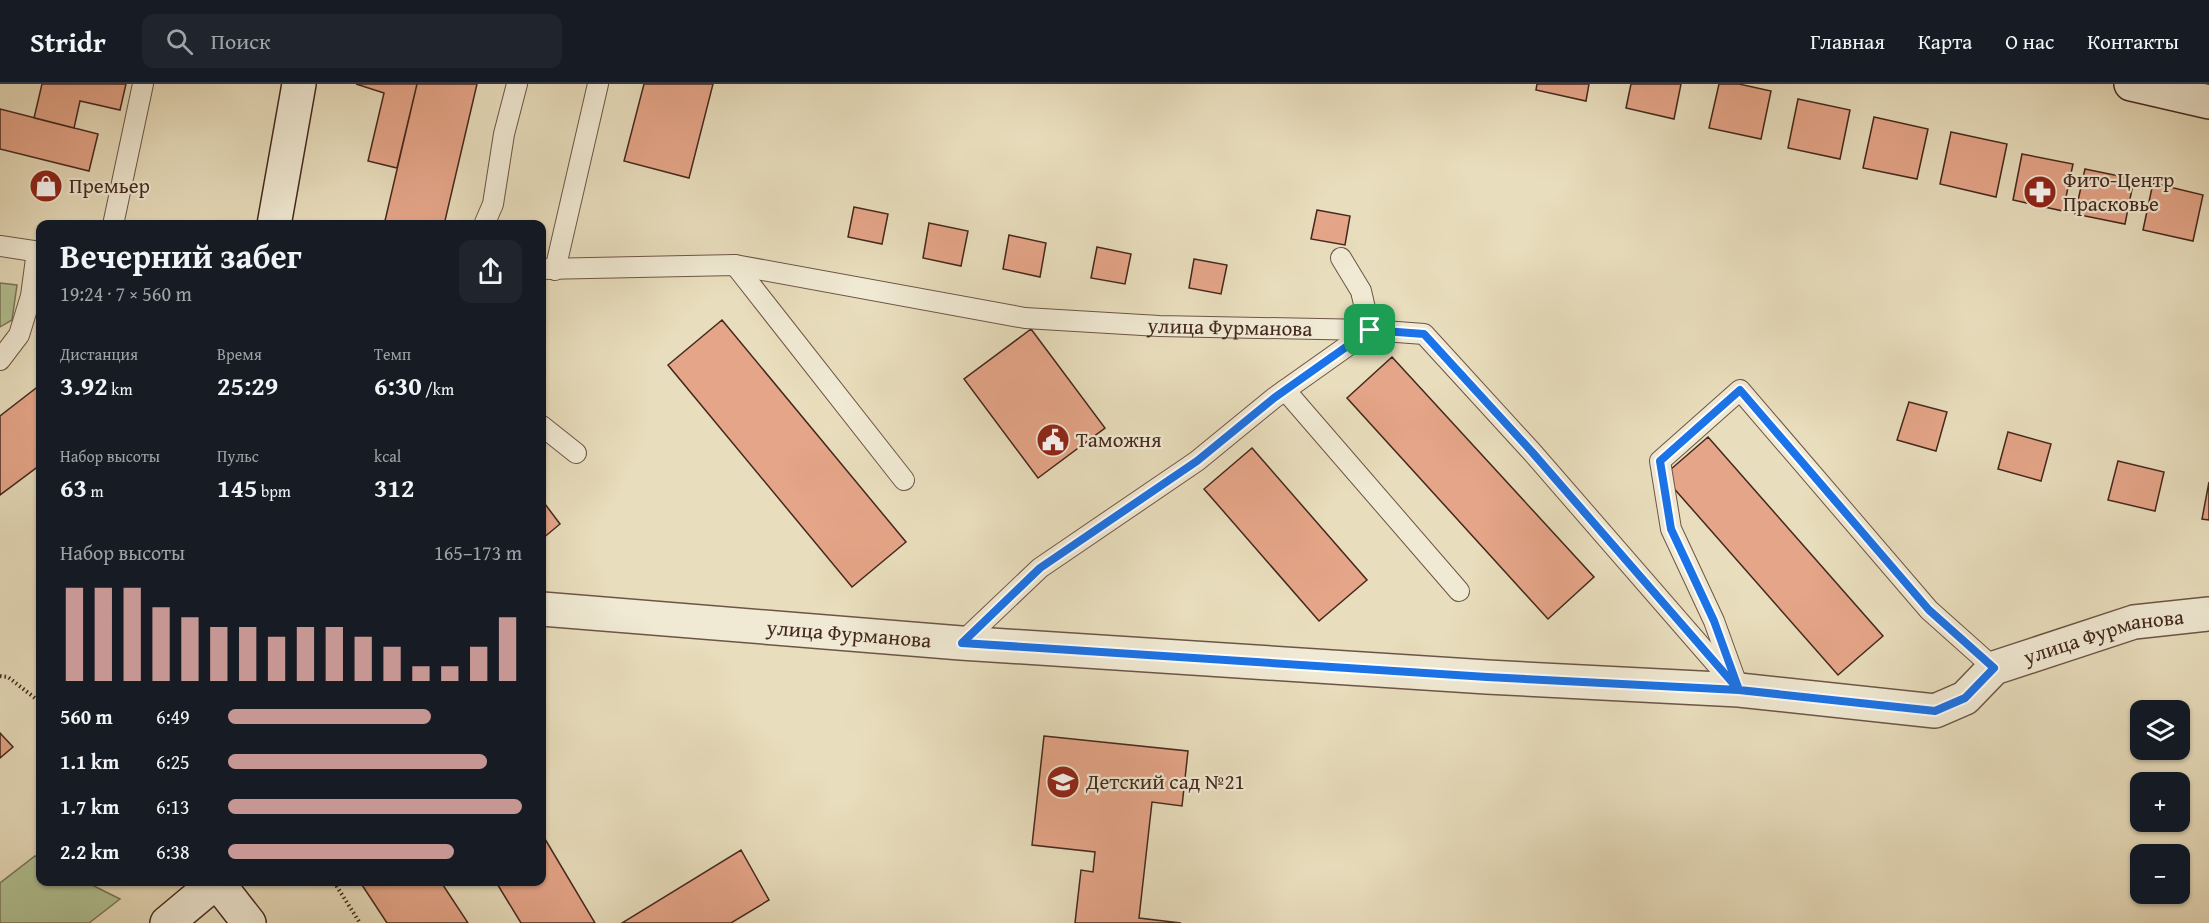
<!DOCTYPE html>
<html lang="ru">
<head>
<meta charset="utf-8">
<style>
	:root { --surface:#171b24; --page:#20242c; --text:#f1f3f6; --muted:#9ea1a6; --line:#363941; --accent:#c59692 }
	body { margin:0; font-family:"Gentium Book Plus",serif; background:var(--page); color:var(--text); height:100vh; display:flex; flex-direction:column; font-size:22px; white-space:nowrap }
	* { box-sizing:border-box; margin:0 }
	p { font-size:20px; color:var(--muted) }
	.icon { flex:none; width:33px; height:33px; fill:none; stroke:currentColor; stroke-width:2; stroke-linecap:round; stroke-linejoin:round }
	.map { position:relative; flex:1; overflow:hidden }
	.drawer { position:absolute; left:36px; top:136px; width:510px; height:666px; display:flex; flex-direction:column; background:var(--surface); border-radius:12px; box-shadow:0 2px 4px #0004 }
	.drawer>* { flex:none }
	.controls { position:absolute; left:2130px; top:616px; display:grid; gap:12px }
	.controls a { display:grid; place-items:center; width:60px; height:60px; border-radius:12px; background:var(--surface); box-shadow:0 2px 4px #0004; font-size:30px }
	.pin { position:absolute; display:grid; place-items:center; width:51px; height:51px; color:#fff; margin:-26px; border-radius:12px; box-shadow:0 3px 9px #0006 }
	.round { display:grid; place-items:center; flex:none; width:63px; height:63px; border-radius:12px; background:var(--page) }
	.overview { display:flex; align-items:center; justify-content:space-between; height:102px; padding:0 24px }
	h1 { font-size:33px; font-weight:800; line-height:45px }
	.metrics { display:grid; grid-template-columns:repeat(3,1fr); gap:9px; height:102px; padding:6px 24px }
	.metrics div { display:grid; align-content:center }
	.metrics b { font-size:26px; font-weight:800 }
	.metrics small { font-size:16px; font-weight:400 }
	.metrics p { font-size:16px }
	.chart { height:168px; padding:12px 24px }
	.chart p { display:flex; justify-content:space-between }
	.chart svg { width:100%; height:108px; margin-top:6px; stroke:var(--accent); stroke-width:6 }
	ul { padding:0 24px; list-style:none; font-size:20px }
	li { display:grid; grid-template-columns:96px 72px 1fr; align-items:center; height:45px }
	li i { height:15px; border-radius:8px; background:var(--accent) }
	header { display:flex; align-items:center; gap:36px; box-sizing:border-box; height:84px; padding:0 30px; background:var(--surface); border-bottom:2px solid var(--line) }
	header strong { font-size:28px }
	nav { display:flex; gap:33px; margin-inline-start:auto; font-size:21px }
	.search { width:420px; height:54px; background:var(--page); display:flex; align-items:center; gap:15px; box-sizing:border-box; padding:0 21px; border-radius:12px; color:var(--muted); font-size:22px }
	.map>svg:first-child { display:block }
	.green { fill:#b2c294; stroke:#7b7559; stroke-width:1.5 }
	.building { fill:#e5a588; stroke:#44281e; stroke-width:1.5 }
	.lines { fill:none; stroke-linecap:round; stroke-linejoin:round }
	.lane-casing { stroke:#6d5546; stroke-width:22 }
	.street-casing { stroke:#6d5546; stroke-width:36 }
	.secondary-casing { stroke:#44281e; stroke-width:36 }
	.path { stroke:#44281e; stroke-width:4; stroke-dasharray:1.5 3; stroke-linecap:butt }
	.lane { stroke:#f0e9d3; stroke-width:20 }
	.street { stroke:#f0e9d3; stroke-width:33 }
	.secondary { stroke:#f0e9d3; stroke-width:33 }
	.route-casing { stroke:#fff; stroke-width:12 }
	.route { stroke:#1a73e8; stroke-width:8 }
	.labels { text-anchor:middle; stroke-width:4.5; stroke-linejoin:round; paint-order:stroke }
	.poi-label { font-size:21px; fill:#44281e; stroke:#f0e9d3; text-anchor:start }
	.street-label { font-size:21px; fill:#44281e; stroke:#f0e9d3 }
</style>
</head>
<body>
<header>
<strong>Stridr</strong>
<div class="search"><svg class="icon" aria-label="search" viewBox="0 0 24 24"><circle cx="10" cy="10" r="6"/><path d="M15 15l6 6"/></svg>Поиск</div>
<nav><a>Главная</a><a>Карта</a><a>О нас</a><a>Контакты</a></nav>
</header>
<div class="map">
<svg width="2209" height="839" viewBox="0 0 2209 839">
	<rect width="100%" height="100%" fill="#e8ddbc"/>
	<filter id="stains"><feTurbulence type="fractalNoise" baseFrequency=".00333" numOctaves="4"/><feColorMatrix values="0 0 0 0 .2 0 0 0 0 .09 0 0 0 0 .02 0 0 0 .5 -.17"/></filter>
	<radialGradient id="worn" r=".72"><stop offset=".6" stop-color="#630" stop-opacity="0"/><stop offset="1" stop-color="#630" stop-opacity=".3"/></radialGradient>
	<path class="green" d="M0,199l17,2 -5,35 -12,7z
		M35,772l5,3v23h46l34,17 -31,24h-89v-40z"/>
	<path class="building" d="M42,0h84l-6,26 -40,-9 -6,27 -40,-10z
		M356,0h61l-20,84 -29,-7 16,-68z
		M417,0h60l-33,141h-60z
		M644,0h69l-24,94 -65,-17z
		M1537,0h52l-3,17 -50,-11z
		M1631,0h50l-7,35 -48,-11z
		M1719,0h20l32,7 -10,48 -52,-11z
		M1798,15l52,11 -10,49 -52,-11z
		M0,25l98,25 -9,37 -89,-22z
		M1874,33l54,12 -11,50 -54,-11z
		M1951,48l56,12 -11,53 -56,-13z
		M2022,70l51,10 -10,47 -50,-11z
		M2085,85l49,10 -9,45 -50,-10z
		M2153,99l50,12 -10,46 -50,-11z
		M854,123l34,7 -6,30 -34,-7z
		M1317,126l33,6 -5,29 -34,-6z
		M929,139l39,8 -7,35 -38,-8z
		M1009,151l37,8 -6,34 -37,-8z
		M1097,163l34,7 -6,30 -34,-6z
		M1194,175l33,6 -6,29 -32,-6z
		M722,236l184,222 -54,45 -184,-222z
		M1031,245l74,99 -67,50 -74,-99z
		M1392,273l202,220 -46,42 -201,-221z
		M40,301v80l-40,30v-79z
		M1909,318l38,10 -11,39 -39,-11z
		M2008,348l43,12 -10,37 -43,-12z
		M1708,353l175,199 -45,39 -175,-199z
		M1252,364l115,132 -48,41 -115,-132z
		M2118,377l46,11 -9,39 -47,-11z
		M2209,398v38l-7,-1z
		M542,416l18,24 -18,15z
		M0,649l13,14 -13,11z
		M1044,652l144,15 -6,55 -30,-4 -13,116 42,5h-106l6,-53 12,2 2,-20 -63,-7z
		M542,750l53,89h-74l-25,-41h46z
		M741,766l28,50 -38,23h-109z
		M360,798h81l27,41h-81z"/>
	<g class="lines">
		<g class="lane-casing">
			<g id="lane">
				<path d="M113,141l30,-141"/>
				<path d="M484,141l9,-21 11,-70 13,-50"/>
				<path d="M0,162l40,6"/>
				<path d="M735,181l169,215"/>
				<path id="s1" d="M542,185l193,-4 290,53 134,8 211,4 -9,-39 -20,-33"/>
				<path d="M555,186l43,-186"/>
				<path d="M0,276l19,-25 12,-39 6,-45"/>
				<path d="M1285,306l174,201"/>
				<path d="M542,342l34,27"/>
				<path d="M961,559l79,-75 157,-107 77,-63 96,-68 54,4 108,118 207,238"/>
				<path d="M1735,595l-21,-58 -43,-92 -11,-68 80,-71 189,220 65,58"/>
			</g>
		</g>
		<g class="street-casing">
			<g id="street">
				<path id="s2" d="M542,525l419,34 526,34 252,13 196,21 30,-13 29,-30 140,-46 75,-8"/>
			</g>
		</g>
		<g class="secondary-casing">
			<path id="secondary" d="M2131,0l78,18
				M274,141l25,-141
				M217,798l32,41
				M167,839l49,-41"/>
		</g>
		<path class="path" d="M0,592l8,1 32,25
			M334,798l26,41"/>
		<use href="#lane" class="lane"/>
		<use href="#street" class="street"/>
		<use href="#secondary" class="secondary"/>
	</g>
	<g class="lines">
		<g class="route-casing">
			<path id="route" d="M1370,246l54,4 108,118 207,238 196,21 30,-13 29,-30 -65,-58 -189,-220 -80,71 11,68 43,92 25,69 -252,-13 -525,-34 78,-75 157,-107 77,-63 96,-68"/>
		</g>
		<use href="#route" class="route"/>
	</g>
	<defs>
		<g id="shop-disc" transform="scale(1.725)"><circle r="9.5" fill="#8f2418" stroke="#f0e9d3"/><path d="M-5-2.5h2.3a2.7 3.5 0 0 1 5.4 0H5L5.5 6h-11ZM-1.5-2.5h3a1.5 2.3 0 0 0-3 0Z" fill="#fff"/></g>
		<g id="pharmacy-disc" transform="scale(1.725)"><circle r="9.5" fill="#8f2418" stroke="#f0e9d3"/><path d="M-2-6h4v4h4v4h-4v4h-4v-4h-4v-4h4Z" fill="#fff"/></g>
		<g id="civic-disc" transform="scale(1.725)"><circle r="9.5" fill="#8f2418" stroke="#f0e9d3"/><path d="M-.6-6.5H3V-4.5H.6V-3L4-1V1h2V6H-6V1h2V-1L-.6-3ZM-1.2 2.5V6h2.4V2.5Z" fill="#fff"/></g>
		<g id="school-disc" transform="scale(1.725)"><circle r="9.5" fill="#8f2418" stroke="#f0e9d3"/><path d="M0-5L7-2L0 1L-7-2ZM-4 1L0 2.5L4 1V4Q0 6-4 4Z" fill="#fff"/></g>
	</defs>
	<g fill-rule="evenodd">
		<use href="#shop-disc" x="46" y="102"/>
		<use href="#pharmacy-disc" x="2040" y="108"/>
		<use href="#civic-disc" x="1053" y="356"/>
		<use href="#school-disc" x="1063" y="698"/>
	</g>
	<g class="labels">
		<g class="poi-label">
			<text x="2063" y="103">Фито-Центр<tspan x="2063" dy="24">Прасковье</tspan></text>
			<text x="69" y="109">Премьер</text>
			<text x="1076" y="363">Таможня</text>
			<text x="1086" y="705">Детский сад №21</text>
		</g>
		<g class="street-label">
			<text dy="7" stroke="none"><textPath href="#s1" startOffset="693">улица Фурманова</textPath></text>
			<text dy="7" stroke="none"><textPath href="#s2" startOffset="308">улица Фурманова</textPath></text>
			<text dy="7" stroke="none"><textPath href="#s2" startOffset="1586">улица Фурманова</textPath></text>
		</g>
	</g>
	<rect width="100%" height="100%" filter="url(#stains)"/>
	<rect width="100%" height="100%" fill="url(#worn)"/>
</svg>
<div class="controls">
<a><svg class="icon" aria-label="layers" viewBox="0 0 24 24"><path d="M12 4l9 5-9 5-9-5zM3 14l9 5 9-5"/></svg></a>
<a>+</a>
<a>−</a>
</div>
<div class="pin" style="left:1370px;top:246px;background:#1e9e55"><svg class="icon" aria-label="arrive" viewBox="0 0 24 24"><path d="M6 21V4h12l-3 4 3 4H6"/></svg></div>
<section class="drawer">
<div class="overview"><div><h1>Вечерний забег</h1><p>19:24 · 7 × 560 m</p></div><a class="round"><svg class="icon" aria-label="share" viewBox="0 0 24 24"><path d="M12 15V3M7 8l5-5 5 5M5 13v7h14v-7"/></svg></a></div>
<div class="metrics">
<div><p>Дистанция</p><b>3.92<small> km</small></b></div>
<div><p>Время</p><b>25:29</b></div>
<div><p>Темп</p><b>6:30<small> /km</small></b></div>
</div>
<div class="metrics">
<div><p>Набор высоты</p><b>63<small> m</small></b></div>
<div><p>Пульс</p><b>145<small> bpm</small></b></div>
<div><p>kcal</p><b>312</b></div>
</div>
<div class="chart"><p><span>Набор высоты</span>165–173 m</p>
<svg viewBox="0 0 160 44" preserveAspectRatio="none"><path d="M5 44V6M15 44V6M25 44V6M35 44V14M45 44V18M55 44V22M65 44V22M75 44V26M85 44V22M95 44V22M105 44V26M115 44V30M125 44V38M135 44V38M145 44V30M155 44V18"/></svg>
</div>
<ul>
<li><b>560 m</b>6:49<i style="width:69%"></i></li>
<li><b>1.1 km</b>6:25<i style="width:88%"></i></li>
<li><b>1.7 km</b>6:13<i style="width:100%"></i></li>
<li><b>2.2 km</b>6:38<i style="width:77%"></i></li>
</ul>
</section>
</div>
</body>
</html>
